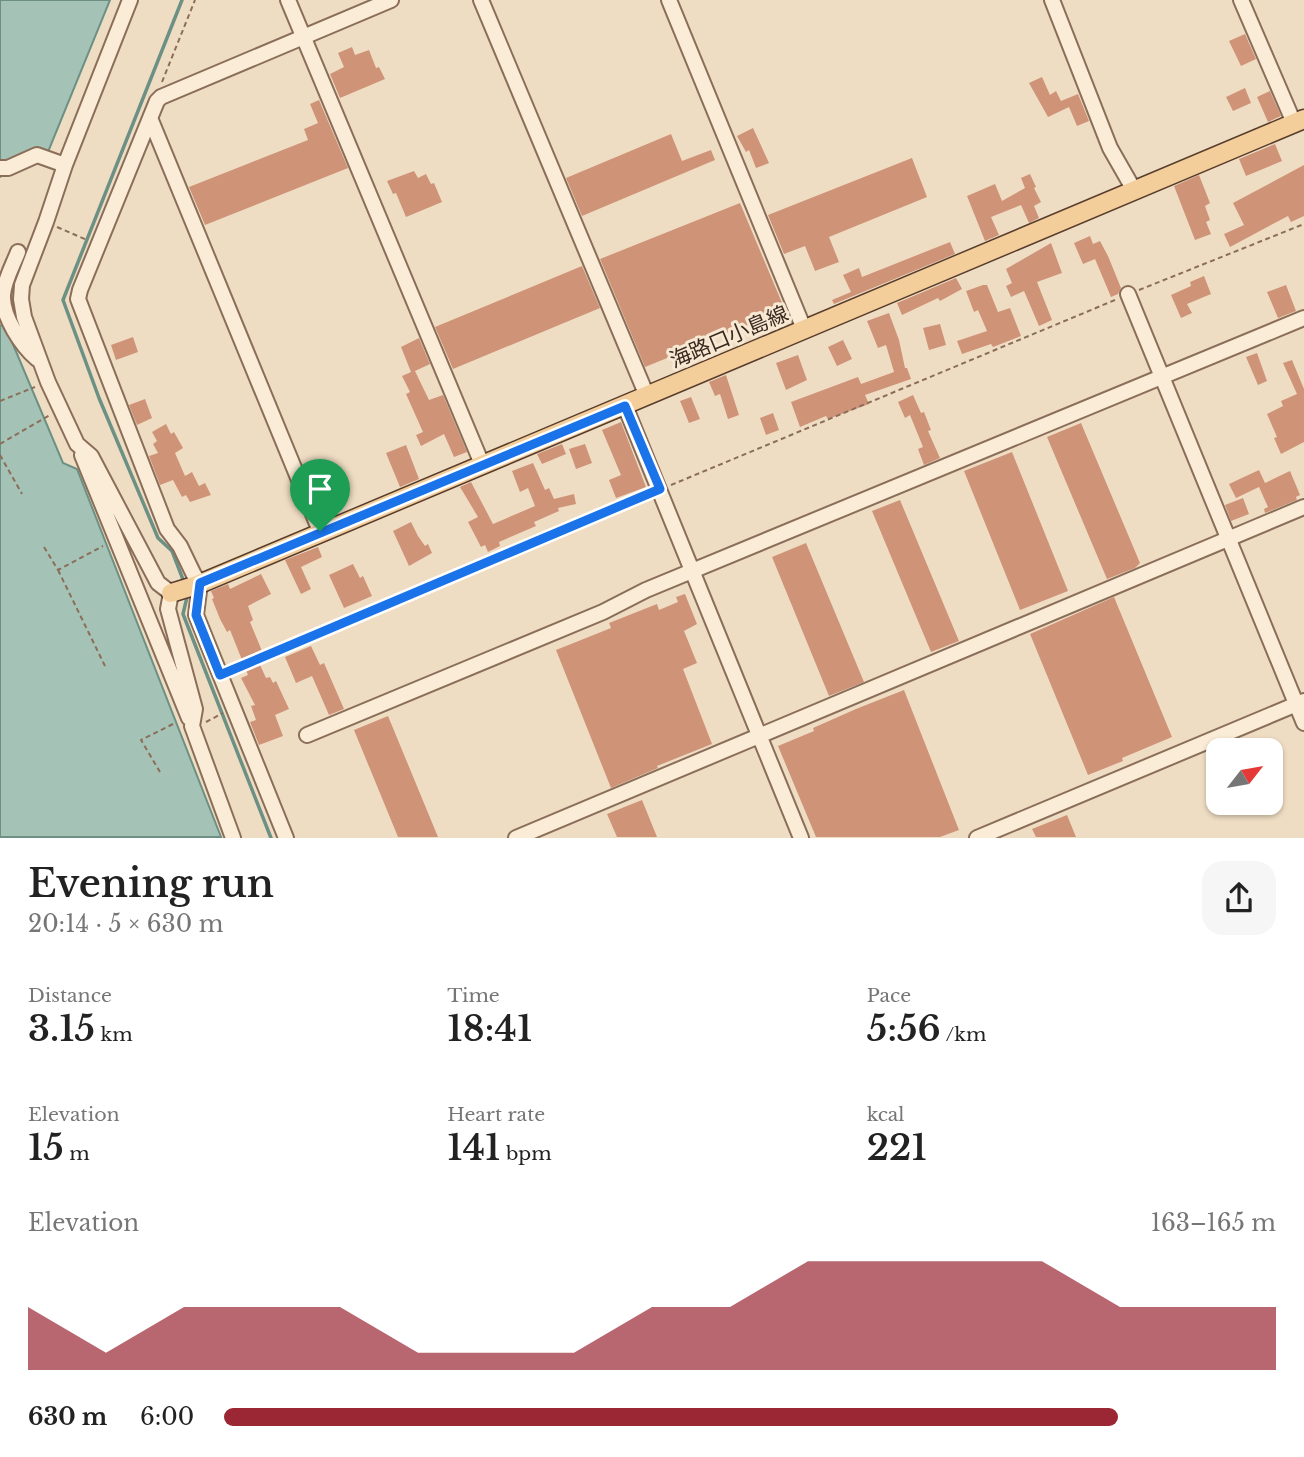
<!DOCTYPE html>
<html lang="en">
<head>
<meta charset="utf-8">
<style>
	:root { --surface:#fff; --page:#f6f6f6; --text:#222; --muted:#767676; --accent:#9b2734 }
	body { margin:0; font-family:"Libre Baskerville","Noto Sans JP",serif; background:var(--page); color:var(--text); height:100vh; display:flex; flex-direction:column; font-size:26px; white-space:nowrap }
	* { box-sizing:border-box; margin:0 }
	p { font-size:23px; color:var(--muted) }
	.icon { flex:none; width:38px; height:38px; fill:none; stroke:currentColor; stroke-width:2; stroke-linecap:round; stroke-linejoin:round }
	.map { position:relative; height:838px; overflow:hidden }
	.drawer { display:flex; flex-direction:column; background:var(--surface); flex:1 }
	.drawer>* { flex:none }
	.needle { width:46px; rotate:59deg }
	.controls { position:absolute; left:1206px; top:738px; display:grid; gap:14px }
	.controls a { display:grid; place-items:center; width:77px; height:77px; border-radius:14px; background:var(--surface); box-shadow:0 2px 5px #0004; font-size:35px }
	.pin { position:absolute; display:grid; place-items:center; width:60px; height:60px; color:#fff; margin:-72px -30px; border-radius:50% 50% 50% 0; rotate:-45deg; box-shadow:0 0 7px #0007 }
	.pin .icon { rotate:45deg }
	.round { display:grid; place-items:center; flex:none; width:74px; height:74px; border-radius:21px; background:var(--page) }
	.headline { display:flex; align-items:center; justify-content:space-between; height:119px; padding:0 28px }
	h1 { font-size:38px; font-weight:600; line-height:52px }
	.metrics { display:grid; grid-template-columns:repeat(3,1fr); gap:10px; height:119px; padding:7px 28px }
	.metrics div { display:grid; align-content:center }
	.metrics b { font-size:35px; font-weight:600 }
	.metrics small { font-size:19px; font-weight:400 }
	.metrics p { font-size:19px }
	.chart { height:196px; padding:14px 28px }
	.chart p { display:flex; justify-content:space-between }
	.chart svg { width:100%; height:126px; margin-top:7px; fill:var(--accent); opacity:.7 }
	ul { padding:0 28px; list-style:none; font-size:23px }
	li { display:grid; grid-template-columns:112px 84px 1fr; align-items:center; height:52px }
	li i { height:18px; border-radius:9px; background:var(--accent) }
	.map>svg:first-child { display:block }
	.water { fill:#a5c2b7; stroke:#6c9184; stroke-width:2 }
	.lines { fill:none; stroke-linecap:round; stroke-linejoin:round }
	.stream { stroke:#6c9184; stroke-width:3.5 }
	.building { fill:#cf9378 }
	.minor-casing { stroke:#8a6e59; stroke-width:18 }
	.major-casing { stroke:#583d2d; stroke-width:21 }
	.path { stroke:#8a6e59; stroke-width:2; stroke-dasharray:5 3.5; stroke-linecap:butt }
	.minor { stroke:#faecd6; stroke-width:14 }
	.major { stroke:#f4ce9a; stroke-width:18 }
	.route-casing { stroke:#fff; stroke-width:14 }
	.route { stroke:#1a73e8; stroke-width:9 }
	.labels { text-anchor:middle; stroke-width:6; stroke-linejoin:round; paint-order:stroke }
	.street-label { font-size:21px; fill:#3a281e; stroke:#f6e8d3 }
</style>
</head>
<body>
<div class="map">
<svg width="1304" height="838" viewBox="0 0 1304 838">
	<rect width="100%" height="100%" fill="#efddc3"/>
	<path class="water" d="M0,0h110l-62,152 -46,15 2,8 -4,2z
		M4,323l59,140 14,6 144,368h-221v-511z"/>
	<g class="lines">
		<path class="stream" d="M182,0l-119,300 36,98 59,140 14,13 12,31
			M188,593l-5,21 88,224"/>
	</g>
	<path class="building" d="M1245,34l11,25 -15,7 -12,-25z
		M352,47l3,8 14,-5 7,18 3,-1 6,12 -45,19 -10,-24 14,-7 -6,-14z
		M1042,77l8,18 6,-4 5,10 17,-7 11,27 -12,5 -8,-19 -21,10 -19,-34z
		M1245,88l6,15 -18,8 -7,-14z
		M1270,91l11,25 -13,6 -11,-25z
		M319,100l29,68 -143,57 -16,-38 119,-47 -4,-11 14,-6 -8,-19z
		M753,128l16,35 -13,5 -7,-18 -3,2 -9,-16z
		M671,134l11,27 29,-11 4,10 -133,56 -16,-38z
		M1275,144l7,17 -36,15 -7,-17z
		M912,158l15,39 -98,40 10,25 -24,9 -10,-25 -21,8 -16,-39z
		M1304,165v51l-13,6 -3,-6 -58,31 -6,-13 20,-9 -11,-22z
		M414,171l4,7 8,-4 5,10 3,-1 8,19 -36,15 -10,-24 -3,1 -6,-13z
		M1030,174l6,13 -2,1 7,14 -7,4 5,12 -10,5 -8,-18 -30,12 8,18 -14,6 -18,-45 28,-12 7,17 23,-13 -4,-10z
		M1199,175l11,28 -5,3 5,14 -4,2 5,12 -16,6 -21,-54z
		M740,203l45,107 -140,57 -45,-108z
		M1090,236l3,8 7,-3 8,15 13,32 -3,6 -7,3 -16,-38 -12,5 -9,-21z
		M950,242l5,12 -121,50 -2,-4 19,-8 -8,-17 16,-7 3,9z
		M1051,243l11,30 -25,9 15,38 -13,6 -15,-35 -13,6 -5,-11 6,-3 -6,-14z
		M582,266l18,42 -147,61 -18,-42z
		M1204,276l7,18 -24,10 5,9 -11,5 -10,-23 20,-9 -1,-4z
		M956,278l6,11 -22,12 -2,-3 -36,17 -5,-12z
		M983,285h4l11,27 12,-4 11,28 -28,11 -2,-3 -29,10 -5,-13 30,-10 -9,-21 -4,2 -8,-21z
		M1286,285l10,26 -18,7 -11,-26z
		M889,313l10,27 6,28h2l4,11 -46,16 4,9 -41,15 -2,-3 -26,11 -9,-25 67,-25 3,7 33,-12 -8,-27 -8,3 -11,-27z
		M940,324l6,21 -17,5 -6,-22z
		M133,337l5,15 -22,8 -5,-15z
		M419,338l11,26 -15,7 14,29 14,-5 24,57 -13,5 -10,-23 -23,12 -5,-11 7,-3 -17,-38 4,-2 -8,-16 9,-4 -10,-25z
		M843,340l9,19 -15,7 -9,-19z
		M1257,353l10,28 -9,4 -12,-28z
		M798,355l9,25 -21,10 -10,-27z
		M1292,360l12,29v53l-23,12 -7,-16 3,-1 -10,-23 16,-8 -2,-5 16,-7 -14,-31z
		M726,375l13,40 -11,4 -8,-25 -5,2 -6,-14z
		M913,395l8,18 3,-1 7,18 -3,1 12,27 -16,7 -6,-16 5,-2 -13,-32 -5,3 -7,-16z
		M691,397l9,22 -11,4 -9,-22z
		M145,399l7,19 -15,7 -8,-20z
		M773,413l6,17 -13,5 -6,-17z
		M621,422l25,65 -30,11 -7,-18 12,-5 -19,-45z
		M1081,423l59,140 -5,5 -28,11 -60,-142z
		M166,424l5,10 3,-2 9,16 -8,5 10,23 7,-4 7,14 6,-3 6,12 -21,7 -4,-7 -4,2 -9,-17 -13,5 -11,-29 9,-3 -5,-9 4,-3 -5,-9z
		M562,444l4,10 -24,10 -5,-10z
		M585,444l7,19 -16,6 -7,-20z
		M406,445l13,34 -19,8 -14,-34z
		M1012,452l56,139 -48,19 -56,-139z
		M533,463l12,27 4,-2 5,11 20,-5 2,10 -18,4 1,3 -25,11 2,4 -37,16 1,4 -12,6 -3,-7 -4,2 -13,-25 10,-5 -18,-30 11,-5 22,42 42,-18 -7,-18 -8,4 -8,-21z
		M339,468l4,12 -29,11 -5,-11z
		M1259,470l6,13 25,-12 10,24 -4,2 1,3 -32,13 -1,-4 4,-2 -9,-20 -23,11 -7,-14z
		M1243,498l6,16 -18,7 -6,-16z
		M900,500l59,141 -28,11 -59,-141z
		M411,522l7,14 7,10 3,-2 4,9 -23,13 -16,-35z
		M806,543l58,139 -35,14 -57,-139z
		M318,547l4,10 -21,10 10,22 -10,5 -16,-34z
		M353,564l7,14 3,-2 9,20 -28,12 -15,-33z
		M261,574l10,20 -23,12 5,14 -3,2 12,29 -7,3 11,24 4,-1 3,6 3,-2 13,28 -14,6 8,21 -24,9 -9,-23 6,-2 -5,-14 4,-1 -14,-27 7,-3 -18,-45 -3,2 -7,-13 -8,-20 2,-1 -3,-7 17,-7 2,5z
		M685,594l12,30 -13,7 13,32 -14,6 29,75 -55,22 1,2 -47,20 -55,-138 55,-22 -2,-5 48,-19 2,6 19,-8 -2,-5z
		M1114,597l58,140 -50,21 1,3 -35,14 -58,-141z
		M311,646l9,19 4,-2 20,46 -15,6 -17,-39 -16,7 -11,-26z
		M904,690l55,140 -19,7h-124l-38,-91 36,-15 -1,-3 43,-19z
		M388,716l50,121h-40l-44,-107z
		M642,800l15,37h-40l-10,-23z
		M1067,815l9,22h-40l-4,-8z"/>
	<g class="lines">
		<g class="minor-casing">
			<path id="minor" d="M130,0l-65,165 -19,57 -24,63 -1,14 3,18 24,65 29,62 14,12 67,127 13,10 -3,16 27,100 -3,17 41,112
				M288,0l194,464
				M481,0l166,396
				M669,0l135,329
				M1052,0l58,148 24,42
				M1241,0l53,123
				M150,118l170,413
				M0,168h8l29,-13 28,10
				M18,252c-5,13 -14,29 -15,43 -1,22 19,51 34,64
				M1128,294l176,429
				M625,406l176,432
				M82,455l107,263
				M307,735l296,-123 43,-22 658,-272
				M286,838l-90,-223 4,-32 -6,-8 -14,-29 -13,-17 -89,-230 2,-9 77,-189 4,-4 230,-97
				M516,838l788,-331
				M977,838l327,-137"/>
		</g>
		<g class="major-casing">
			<path id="major" d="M171,593l26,-8 1107,-466"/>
		</g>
		<path class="path" d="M162,82l33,-82
			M57,227l30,13
			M1139,290l165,-66
			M0,401l35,-14
			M0,444l50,-29
			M0,455l22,39
			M671,485l444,-185
			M44,547l14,23 45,-24
			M58,570l47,96
			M232,670l414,-175
			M206,722l17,-9
			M160,772l-19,-32 34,-17"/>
		<use href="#minor" class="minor"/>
		<use href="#major" class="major"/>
	</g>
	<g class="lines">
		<g class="route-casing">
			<path id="route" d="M625,406l35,83 -440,186 -24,-60 4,-32z"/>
		</g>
		<use href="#route" class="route"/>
	</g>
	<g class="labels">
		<g class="street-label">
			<text transform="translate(729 337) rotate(-23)" y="7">海路口小島線</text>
		</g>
	</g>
</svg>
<div class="controls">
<a><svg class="needle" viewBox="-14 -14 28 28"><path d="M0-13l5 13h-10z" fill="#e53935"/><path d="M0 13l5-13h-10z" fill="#767676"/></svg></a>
</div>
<div class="pin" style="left:320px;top:531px;background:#1e9e55"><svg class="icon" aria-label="arrive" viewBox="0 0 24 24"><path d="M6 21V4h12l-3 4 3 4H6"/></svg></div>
</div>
<section class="drawer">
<div class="headline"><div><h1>Evening run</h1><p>20:14 · 5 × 630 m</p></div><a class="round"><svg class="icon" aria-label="share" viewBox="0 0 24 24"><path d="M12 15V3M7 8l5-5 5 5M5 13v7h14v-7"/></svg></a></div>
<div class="metrics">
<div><p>Distance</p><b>3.15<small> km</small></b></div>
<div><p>Time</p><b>18:41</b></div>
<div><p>Pace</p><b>5:56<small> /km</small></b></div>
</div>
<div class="metrics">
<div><p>Elevation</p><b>15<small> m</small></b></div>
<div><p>Heart rate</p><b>141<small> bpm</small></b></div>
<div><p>kcal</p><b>221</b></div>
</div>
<div class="chart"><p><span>Elevation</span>163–165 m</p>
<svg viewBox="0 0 160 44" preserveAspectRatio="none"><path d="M0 44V22L10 38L20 22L30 22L40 22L50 38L60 38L70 38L80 22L90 22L100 6L110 6L120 6L130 6L140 22L150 22L160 22V44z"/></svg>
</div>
<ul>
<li><b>630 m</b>6:00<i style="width:85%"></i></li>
</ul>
</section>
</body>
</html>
